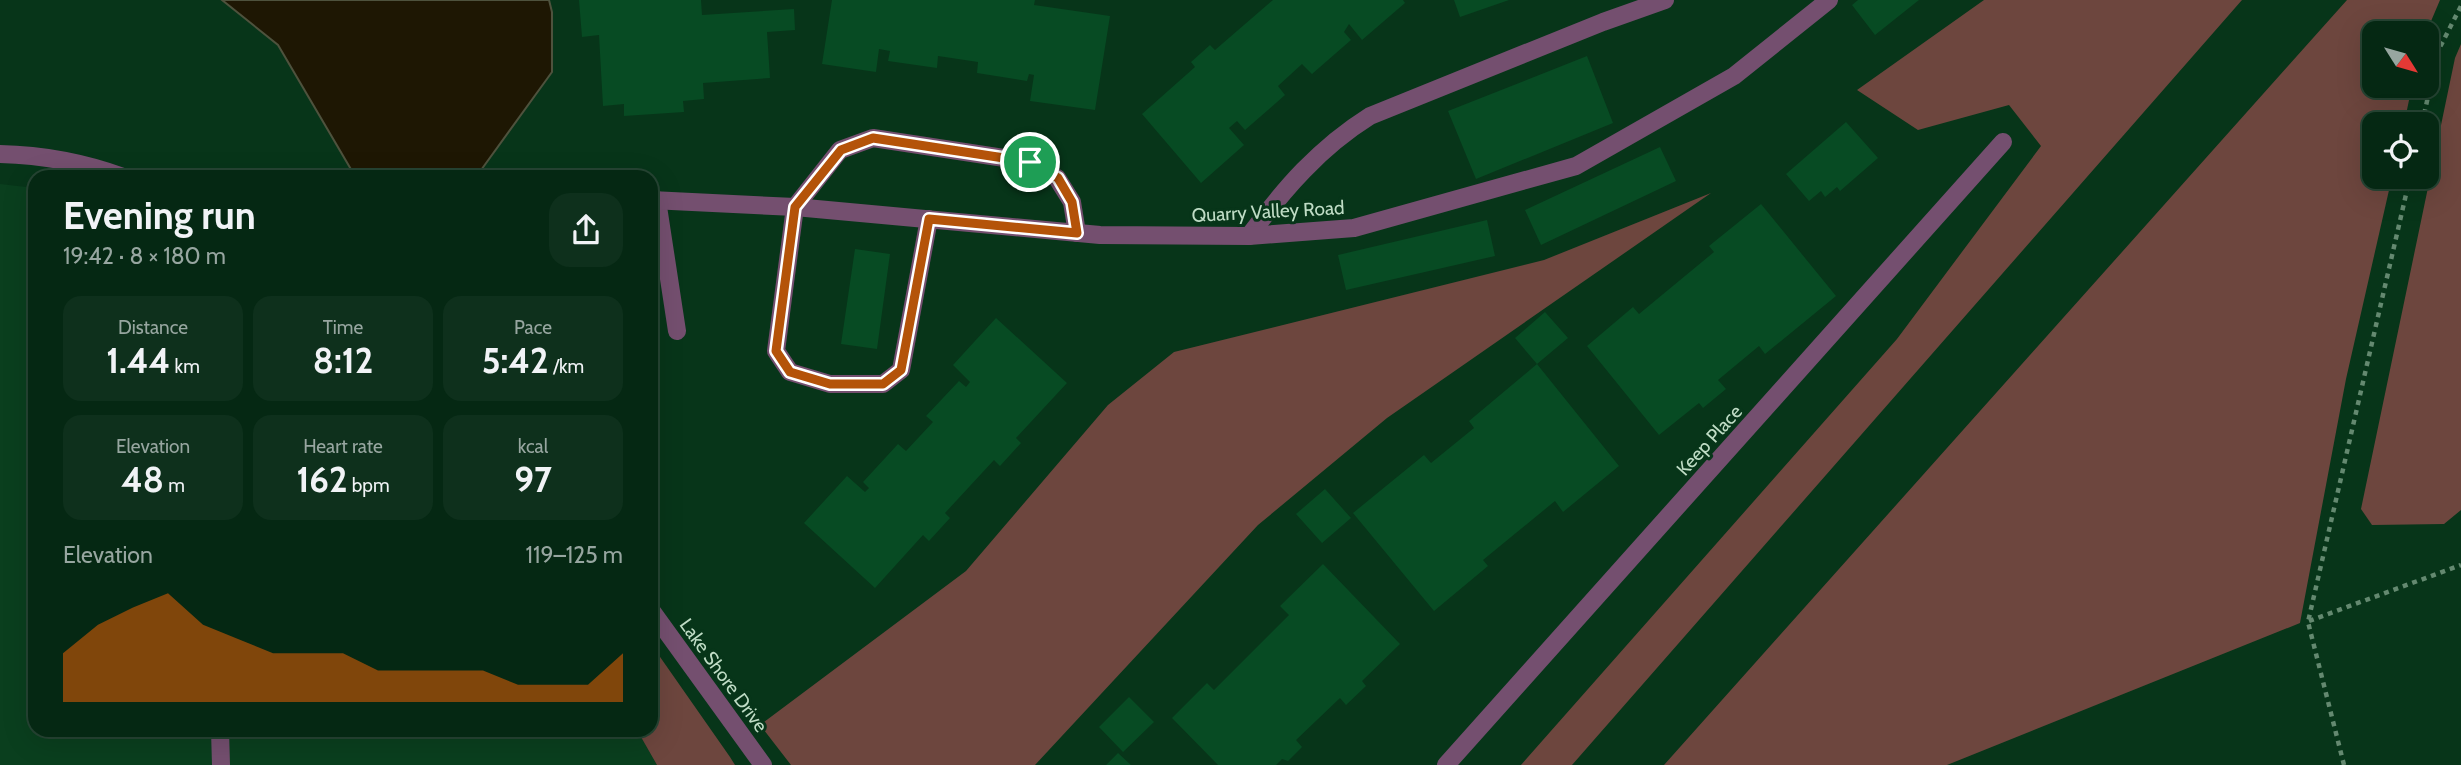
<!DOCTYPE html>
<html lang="en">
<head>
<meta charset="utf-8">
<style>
	:root { --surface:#052813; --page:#0e301c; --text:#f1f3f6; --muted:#97a6a0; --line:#264433; --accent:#b45309 }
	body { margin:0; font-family:Cabin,sans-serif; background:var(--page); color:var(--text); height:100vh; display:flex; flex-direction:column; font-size:26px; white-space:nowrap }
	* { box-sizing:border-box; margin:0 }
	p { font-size:23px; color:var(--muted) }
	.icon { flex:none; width:38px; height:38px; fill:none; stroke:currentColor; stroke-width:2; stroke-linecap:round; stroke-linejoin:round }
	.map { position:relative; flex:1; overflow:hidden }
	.panel { position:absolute; left:28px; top:170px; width:630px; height:567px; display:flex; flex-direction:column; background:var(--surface); border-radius:21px; box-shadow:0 7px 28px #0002,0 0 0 2px var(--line) }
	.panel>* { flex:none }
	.needle { width:46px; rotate:127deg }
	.fabs { position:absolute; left:2362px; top:21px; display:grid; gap:14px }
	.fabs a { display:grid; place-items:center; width:77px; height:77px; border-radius:14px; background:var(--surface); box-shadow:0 7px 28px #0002,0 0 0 2px var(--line); font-size:35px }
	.pin { position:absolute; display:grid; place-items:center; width:60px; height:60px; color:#fff; margin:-30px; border:4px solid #fff; border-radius:50%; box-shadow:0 2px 7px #0007 }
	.round { display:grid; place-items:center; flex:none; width:74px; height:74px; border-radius:21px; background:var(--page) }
	.headline { display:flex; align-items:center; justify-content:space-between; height:119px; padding:0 35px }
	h1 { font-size:38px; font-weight:700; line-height:52px }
	.stats { display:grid; grid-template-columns:repeat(3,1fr); gap:10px; height:119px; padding:7px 35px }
	.stats div { display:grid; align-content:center; border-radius:18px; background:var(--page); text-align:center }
	.stats b { font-size:35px; font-weight:700 }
	.stats small { font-size:19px; font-weight:400 }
	.stats p { font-size:19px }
	.chart { height:196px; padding:14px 35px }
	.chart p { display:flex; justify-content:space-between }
	.chart svg { width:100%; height:126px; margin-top:7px; fill:var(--accent); opacity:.7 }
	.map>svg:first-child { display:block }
	.built { fill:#0a3f1e }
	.green { fill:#6d463e }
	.water { fill:#1e1703; stroke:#4e523d; stroke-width:2 }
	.building { fill:#074b23 }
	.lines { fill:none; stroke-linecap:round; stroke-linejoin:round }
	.path { stroke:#648970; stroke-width:4.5; stroke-dasharray:5 5; stroke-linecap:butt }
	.lane { stroke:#744f6f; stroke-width:18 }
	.street { stroke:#744f6f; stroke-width:18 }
	.route-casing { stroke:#fff; stroke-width:14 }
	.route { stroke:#b45309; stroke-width:9 }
	.labels { text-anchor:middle; stroke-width:6; stroke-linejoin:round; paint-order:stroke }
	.street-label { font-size:19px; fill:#bfdcc5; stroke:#073519 }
</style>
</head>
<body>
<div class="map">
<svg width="2461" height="765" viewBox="0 0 2461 765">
	<rect width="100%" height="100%" fill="#073519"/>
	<path class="built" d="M0,184l35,4v542h602l20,35h-657z"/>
	<path class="green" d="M1984,0h258l-670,765h-51l376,-426 144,-193 -32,-41 -91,25 -61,-40z
		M2347,0h93l-14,33h-51v53h37l-8,38h-29v53h17l-46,202 -46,244 -353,142h-283z
		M2461,44v466l-17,14 -72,1 -11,-16 94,-451z
		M1711,193l-324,225 -129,107 -223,240h-244l-31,-40 206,-154 142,-166 66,-53 370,-92z
		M651,644l79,113 5,8h-78l-20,-35h14z"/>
	<path class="water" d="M222,0h327l3,12v60l-76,105h-116l-8,-6 -74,-126z"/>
	<path class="building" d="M579,0h122l1,15 92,-6 1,21 -28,2 3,46 -67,5 1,16 -21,2 1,11 -60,4v-12l-21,2 -4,-71 -17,2z
		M832,0h203l-1,5 76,11 -15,94 -65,-9 4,-26 -5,-1 -2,7 -50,-8 1,-11 -40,-6 -1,12 -49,-7 2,-10 -11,-2 -3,23 -54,-8z
		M1273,0h130l2,3 -43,37 -13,-16 -5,8 7,8 -39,34 -10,-10 -24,22 7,9 -40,35 -8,-9 -8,7 15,17 -43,38 -59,-69 53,-47 -4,-5 19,-17 5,5z
		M1454,0h55l-49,17z
		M1858,0h61l-44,35 -23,-30z
		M1587,56l26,67 -137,56 -28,-68z
		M1846,122l32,36 -38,33 -3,-4 -12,10 -4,-6 -12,10 -23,-27z
		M1660,147l16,34 -135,64 -16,-35z
		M1761,204l75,92 -71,58 -6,-8 -41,34 8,9 -23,19 -4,-5 -40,32 -72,-89 46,-39 6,7 75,-62 -5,-6z
		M1487,220l8,36 -149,34 -8,-35z
		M855,249l35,5 -13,95 -36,-5z
		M1545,312l23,26 -31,26 -22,-26z
		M996,318l71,65 -51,55 5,5 -21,23 -6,-6 -49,53 5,5 -21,23 -6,-6 -48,53 -71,-65 43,-47 18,16 4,-4 -6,-6 35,-38 8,7 27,-29 -7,-6 33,-35 7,6 4,-5 -17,-17z
		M1537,364l82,102 -56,46 -8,-11 -72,59 5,6 -54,45 -81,-98 71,-58 7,8 43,-35 -5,-7z
		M1325,489l26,29 -29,25 -26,-29z
		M1323,564l77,80 -38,37 4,5 -20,19 -6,-7 -44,42 6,7 -14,14 -6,-2 -6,6h-58l-46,-47 35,-35 7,7 75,-75 -9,-9z
		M1129,697l25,25 -31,30 -24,-25z
		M1118,753l13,12h-25z"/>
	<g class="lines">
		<path class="path" d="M2422,124l16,-73 23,-45
			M2309,621l152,-56
			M2344,765l-36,-143 102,-445"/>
		<path class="lane" d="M657,200l20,131
			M929,219l-28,151 -18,14h-53l-40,-12 -14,-21 19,-144 45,-57 33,-12 157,24 27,16 15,24 5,31
			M1249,236c35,-47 70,-88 121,-120l233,-94 62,-22
			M220,730l1,35"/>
		<path class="street" d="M0,154c41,1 85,9 123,23
			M651,200l144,7 305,28 149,1 105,-8 222,-62 158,-90 95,-76
			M651,610l112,155
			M1446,765l557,-623"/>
	</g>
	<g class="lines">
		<g class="route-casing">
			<path id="route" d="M873,138l157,24 28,16 14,24 5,31 -148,-14 -28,151 -18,14h-53l-40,-12 -14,-21 19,-144 46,-57z"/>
		</g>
		<use href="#route" class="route"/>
	</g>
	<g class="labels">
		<g class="street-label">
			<text transform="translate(1268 211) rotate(-3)" y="7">Quarry Valley Road</text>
			<text transform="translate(1709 440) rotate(-48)" y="7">Keep Place</text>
			<text transform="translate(724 675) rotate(54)" y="7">Lake Shore Drive</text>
		</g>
	</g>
</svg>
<div class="fabs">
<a><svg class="needle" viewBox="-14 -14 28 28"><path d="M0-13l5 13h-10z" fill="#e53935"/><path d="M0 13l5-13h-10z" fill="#97a6a0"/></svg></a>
<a><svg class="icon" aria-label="locate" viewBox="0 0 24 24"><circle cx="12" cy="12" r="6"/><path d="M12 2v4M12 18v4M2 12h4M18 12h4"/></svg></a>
</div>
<div class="pin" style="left:1030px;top:162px;background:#1e9e55"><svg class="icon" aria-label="arrive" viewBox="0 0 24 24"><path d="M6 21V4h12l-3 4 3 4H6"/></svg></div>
<section class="panel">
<div class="headline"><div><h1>Evening run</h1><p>19:42 · 8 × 180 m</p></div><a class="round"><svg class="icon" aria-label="share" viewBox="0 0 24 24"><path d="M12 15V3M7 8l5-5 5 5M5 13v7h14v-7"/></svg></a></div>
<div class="stats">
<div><p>Distance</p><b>1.44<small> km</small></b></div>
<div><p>Time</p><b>8:12</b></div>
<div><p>Pace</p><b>5:42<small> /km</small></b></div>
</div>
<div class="stats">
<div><p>Elevation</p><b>48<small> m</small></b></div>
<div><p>Heart rate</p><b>162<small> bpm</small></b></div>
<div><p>kcal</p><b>97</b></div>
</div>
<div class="chart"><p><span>Elevation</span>119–125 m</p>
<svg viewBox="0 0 160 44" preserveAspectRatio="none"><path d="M0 44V27L10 17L20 11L30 6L40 17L50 22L60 27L70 27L80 27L90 33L100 33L110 33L120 33L130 38L140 38L150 38L160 27V44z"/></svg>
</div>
</section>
</div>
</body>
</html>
